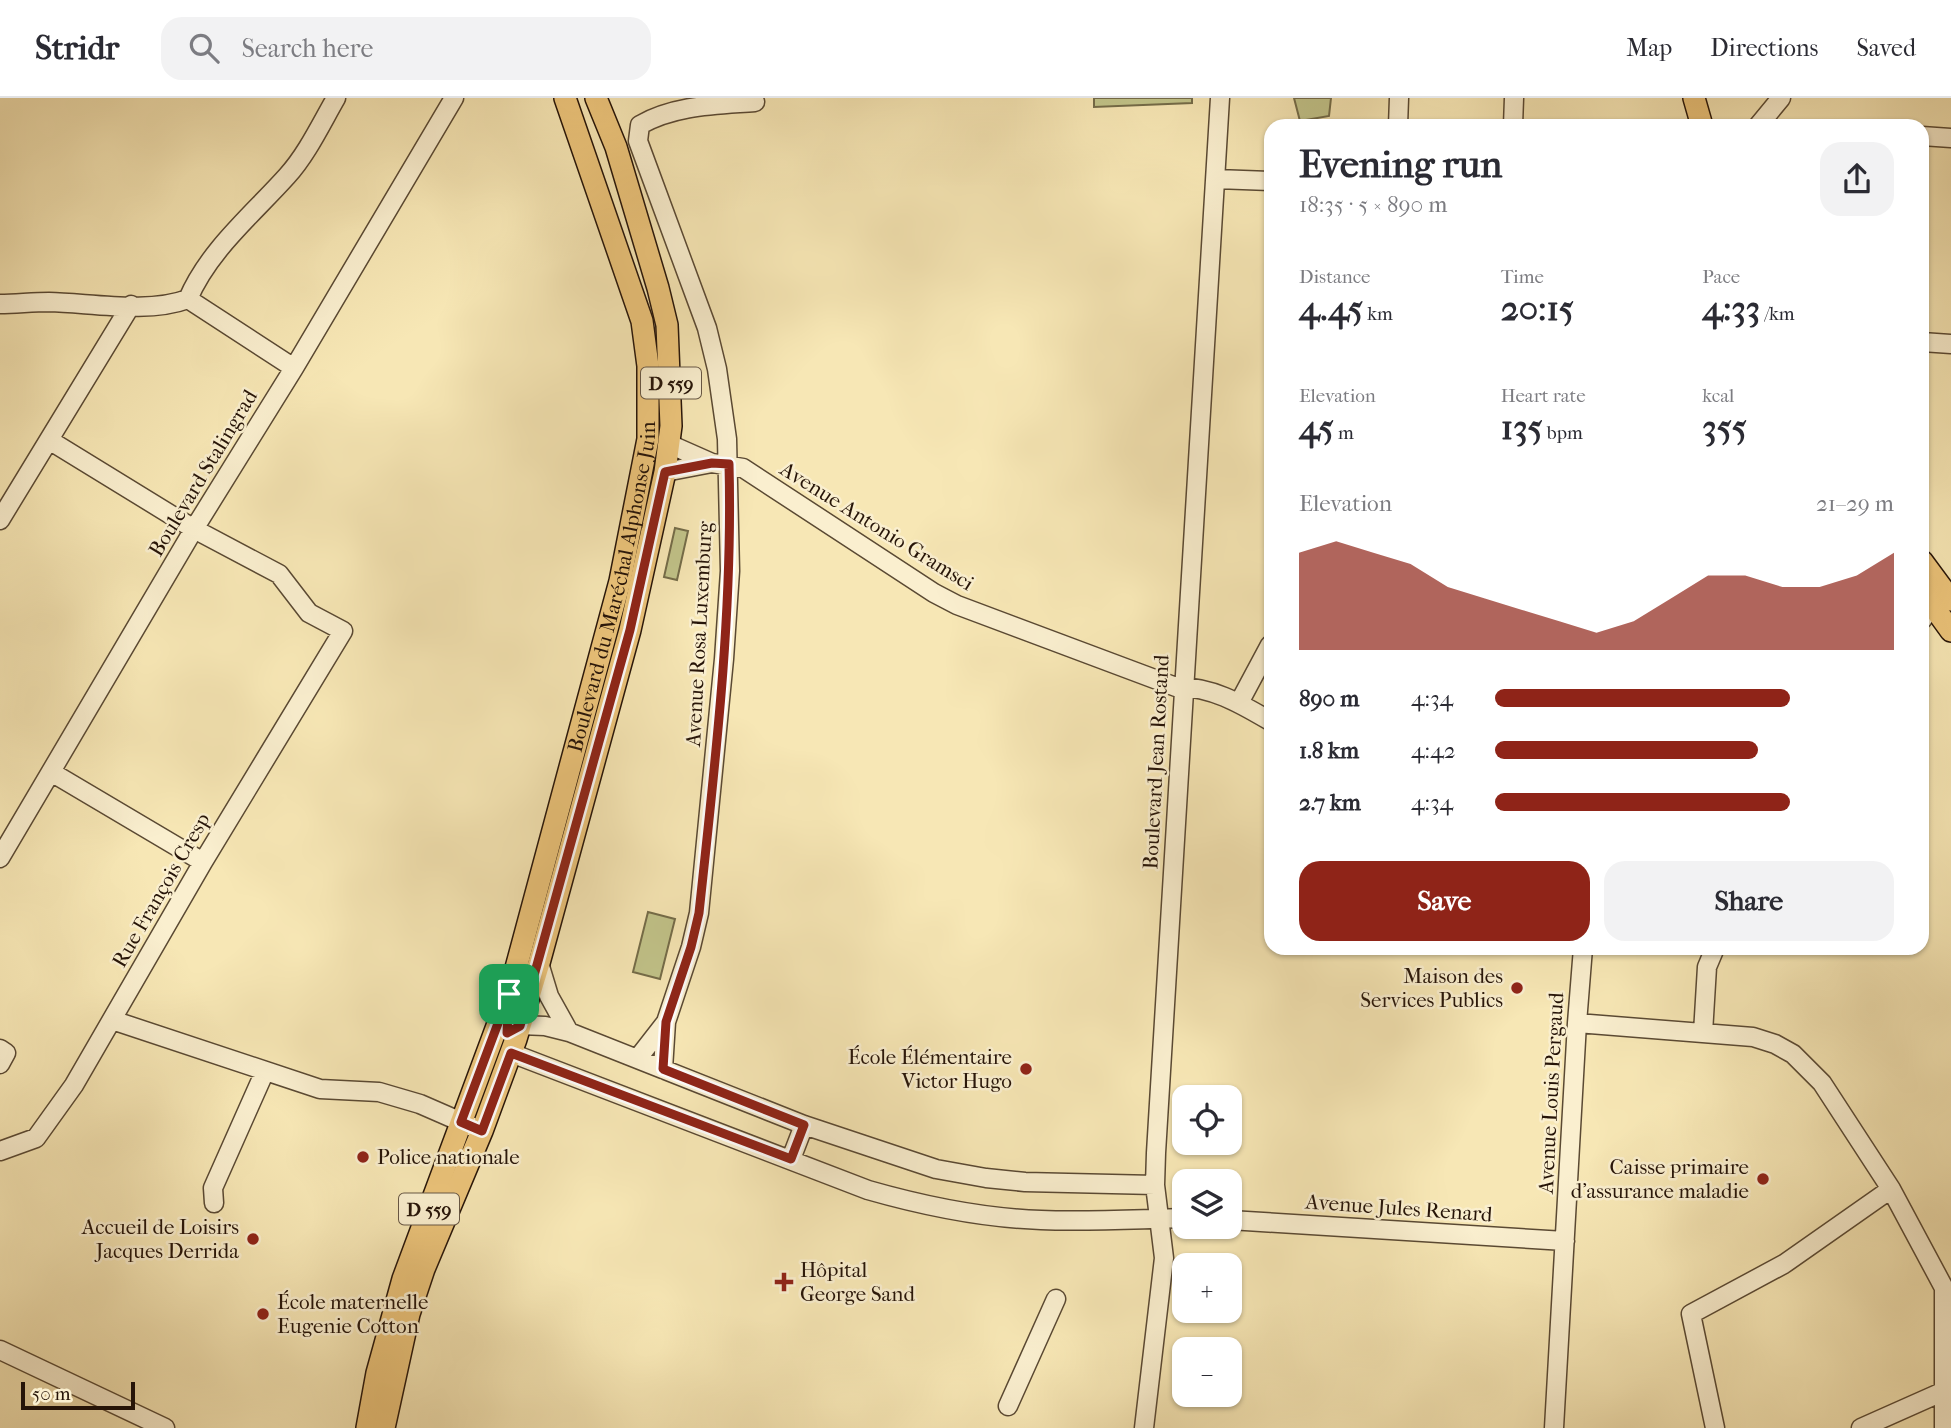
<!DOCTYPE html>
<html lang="en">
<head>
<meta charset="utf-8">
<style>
	:root { --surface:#fff; --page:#f2f2f3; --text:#2b2b33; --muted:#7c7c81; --line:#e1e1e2; --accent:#8f2418 }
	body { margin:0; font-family:"IM FELL French Canon",serif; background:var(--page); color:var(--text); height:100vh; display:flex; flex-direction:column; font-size:26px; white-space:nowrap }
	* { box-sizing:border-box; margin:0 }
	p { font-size:23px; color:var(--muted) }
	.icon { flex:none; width:38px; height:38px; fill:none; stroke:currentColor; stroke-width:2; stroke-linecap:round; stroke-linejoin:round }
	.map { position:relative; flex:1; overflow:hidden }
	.details { position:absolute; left:1264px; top:21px; width:665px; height:836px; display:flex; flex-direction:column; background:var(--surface); border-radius:21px; box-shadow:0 2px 5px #0004 }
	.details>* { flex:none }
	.controls { position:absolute; left:1172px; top:987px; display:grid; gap:14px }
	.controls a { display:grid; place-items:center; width:70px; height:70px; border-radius:14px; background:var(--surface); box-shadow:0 2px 5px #0004; font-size:35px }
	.scale { position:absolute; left:21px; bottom:18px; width:114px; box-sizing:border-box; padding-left:7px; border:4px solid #261408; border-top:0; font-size:19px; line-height:24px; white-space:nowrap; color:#261408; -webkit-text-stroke:5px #faefcf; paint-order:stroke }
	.pin { position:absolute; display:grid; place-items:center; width:60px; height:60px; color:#fff; margin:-30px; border-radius:14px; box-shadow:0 4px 10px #0006 }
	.round { display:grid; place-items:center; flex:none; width:74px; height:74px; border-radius:21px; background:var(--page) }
	.summary { display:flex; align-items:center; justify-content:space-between; height:119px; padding:0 35px }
	h1 { font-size:38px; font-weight:700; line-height:52px }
	.metrics { display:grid; grid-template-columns:repeat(3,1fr); gap:10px; height:119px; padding:7px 35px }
	.metrics div { display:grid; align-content:center }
	.metrics b { font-size:35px; font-weight:700 }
	.metrics small { font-size:19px; font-weight:400 }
	.metrics p { font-size:19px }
	.chart { height:196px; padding:14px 35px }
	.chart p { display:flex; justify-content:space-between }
	.chart svg { width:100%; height:126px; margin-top:7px; fill:var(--accent); opacity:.7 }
	.primary-button { display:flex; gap:14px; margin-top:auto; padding:14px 35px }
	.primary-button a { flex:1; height:80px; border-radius:21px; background:var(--accent); color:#fff; font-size:28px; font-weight:700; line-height:80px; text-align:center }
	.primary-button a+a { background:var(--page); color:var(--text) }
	ul { padding:0 35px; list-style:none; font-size:23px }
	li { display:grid; grid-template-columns:112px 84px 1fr; align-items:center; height:52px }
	li i { height:18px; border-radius:9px; background:var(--accent) }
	header { display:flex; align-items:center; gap:42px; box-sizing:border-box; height:98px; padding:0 35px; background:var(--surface); border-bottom:2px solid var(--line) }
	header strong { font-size:33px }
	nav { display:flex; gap:38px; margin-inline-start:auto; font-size:24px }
	.search { width:490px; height:63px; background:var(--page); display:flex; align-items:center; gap:18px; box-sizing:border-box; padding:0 24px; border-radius:21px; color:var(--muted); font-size:26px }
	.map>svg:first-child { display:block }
	.green { fill:#c2c48a; stroke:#746c49; stroke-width:2 }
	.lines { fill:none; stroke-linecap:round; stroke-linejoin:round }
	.minor-casing { stroke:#5a4933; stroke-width:21 }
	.major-casing { stroke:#261408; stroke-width:24 }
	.minor { stroke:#faefcf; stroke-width:18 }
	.major { stroke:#ecc47a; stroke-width:21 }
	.route-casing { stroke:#fff; stroke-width:14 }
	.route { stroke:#8f2418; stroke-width:9 }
	.poi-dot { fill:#8f2418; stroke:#faefcf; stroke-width:2.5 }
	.labels { text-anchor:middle; stroke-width:5; stroke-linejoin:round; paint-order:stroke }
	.shield { fill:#faefcf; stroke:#665644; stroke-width:2 }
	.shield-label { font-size:19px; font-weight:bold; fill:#261408 }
	.street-label { font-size:21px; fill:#261408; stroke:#faefcf }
	.poi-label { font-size:21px; fill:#261408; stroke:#faefcf; text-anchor:end }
</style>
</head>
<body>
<header>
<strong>Stridr</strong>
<div class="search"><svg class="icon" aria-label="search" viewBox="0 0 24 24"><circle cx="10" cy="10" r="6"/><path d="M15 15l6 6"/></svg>Search here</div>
<nav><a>Map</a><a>Directions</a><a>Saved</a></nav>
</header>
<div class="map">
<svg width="1951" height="1330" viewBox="0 0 1951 1330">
	<rect width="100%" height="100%" fill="#f7e7b5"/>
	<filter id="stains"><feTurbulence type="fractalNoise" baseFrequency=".00286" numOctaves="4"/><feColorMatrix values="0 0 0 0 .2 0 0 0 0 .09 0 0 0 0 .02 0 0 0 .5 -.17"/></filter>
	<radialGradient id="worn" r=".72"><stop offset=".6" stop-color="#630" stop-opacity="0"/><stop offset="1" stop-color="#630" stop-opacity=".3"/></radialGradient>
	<path class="green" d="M1094,0h98v5l-98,4z
		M1294,0h37l-2,18 -29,5z
		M675,430l13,3 -11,49 -13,-3z
		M648,814l27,7 -15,60 -27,-7z"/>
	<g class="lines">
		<g class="minor-casing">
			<path id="minor" d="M1398,28l1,-28
				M1513,28l1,-28
				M1758,28l23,-28
				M1922,38l29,2
				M1216,81l54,2
				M188,201l106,69
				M0,206c16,0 32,-2 49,-2 42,1 99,12 139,-3 21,-49 64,-84 99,-123 20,-22 34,-52 49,-78
				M1922,244l29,2
				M669,346l43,19
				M665,374l47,-9 31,5 191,125 23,12 219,82c35,-1 65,17 94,34
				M0,422l131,-215
				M1922,522l10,-15 1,-12
				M1239,605l31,-58
				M51,674l152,90
				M0,760l194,-329 100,-161 160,-270
				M539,865l10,33 20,36 235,93 132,44 50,9 39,4 130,3
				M112,922l208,69 59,3 41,12 62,27
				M1577,925l176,14 22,7 18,10 29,29 69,106 60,112
				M520,927l25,1 24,6
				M1703,935l4,-66 8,-19
				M0,951l6,4 -6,11
				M511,955l357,137c56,16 114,28 173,30 48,2 96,-1 144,-2
				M638,960l28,-36
				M663,971l3,-47 25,-75 8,-34 25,-254 6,-88 -3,-132 -10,-70 -10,-41 -69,-187 2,-16c35,-20 76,-20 115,-23
				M0,1053l36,-13 38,-53 129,-223 140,-231 -34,-18 -30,-39 -85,-45 -145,-89
				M791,1061l13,-34
				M214,1105l-1,-15 52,-117
				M1230,1122l335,21
				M0,1252l165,78
				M1008,1308l48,-107
				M1144,1330l20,-170 -9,-73 1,-32 64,-1055
				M1554,1330l23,-405 6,-75
				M1715,1330l-24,-114 93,-50 107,-75
				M1861,1330l81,-36
				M1944,1330v-138"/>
		</g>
		<g class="major-casing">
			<g id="major">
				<path d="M1694,0l8,28"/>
				<path d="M1922,463l29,39"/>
				<path d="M1922,493l29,40"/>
				<path id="s1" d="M367,1330l10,-55 26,-94 106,-285 111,-413 28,-142v-73l-6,-45 -77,-223"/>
				<path d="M384,1330l25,-114 15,-45 58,-138 34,-92 23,-76 91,-333 35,-158 6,-46 -4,-101 -9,-37 -42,-141 -20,-49"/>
			</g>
		</g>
		<use href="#minor" class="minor"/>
		<use href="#major" class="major"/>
	</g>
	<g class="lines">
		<g class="route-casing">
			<path id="route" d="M712,365l17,1c4,150 -14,300 -30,449l-8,34 -25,75 -3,47 141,56 -13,34 -280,-106 -29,78 -21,-9 48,-128 -2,39 13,-7 110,-396 35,-158z"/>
		</g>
		<use href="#route" class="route"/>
	</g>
	<g class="poi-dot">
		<circle cx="1517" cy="890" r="7"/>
		<circle cx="1026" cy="971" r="7"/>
		<circle cx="363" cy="1059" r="7"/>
		<circle cx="1763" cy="1081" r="7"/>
		<circle cx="253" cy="1141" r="7"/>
		<path d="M780.5 1173.5h7v7h7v7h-7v7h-7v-7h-7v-7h7z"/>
		<circle cx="263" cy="1216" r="7"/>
	</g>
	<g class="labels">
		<g class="shield">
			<rect x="641" y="269.5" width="60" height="31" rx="5"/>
			<rect x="399" y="1095.5" width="60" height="31" rx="5"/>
		</g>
		<g class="shield-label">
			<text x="671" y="292">D 559</text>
			<text x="429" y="1118">D 559</text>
		</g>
		<g class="street-label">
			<text transform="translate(203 375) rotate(-59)" y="7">Boulevard Stalingrad</text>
			<text transform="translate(877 428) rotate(32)" y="7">Avenue Antonio Gramsci</text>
			<text dy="7" stroke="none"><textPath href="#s1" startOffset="878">Boulevard du Maréchal Alphonse Juin</textPath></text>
			<text transform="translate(699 536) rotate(-87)" y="7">Avenue Rosa Luxemburg</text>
			<text transform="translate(1156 664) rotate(-87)" y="7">Boulevard Jean Rostand</text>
			<text transform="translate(161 792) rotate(-60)" y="7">Rue François Cresp</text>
			<text transform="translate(1551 995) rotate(-87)" y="7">Avenue Louis Pergaud</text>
			<text transform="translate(1399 1110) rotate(4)" y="7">Avenue Jules Renard</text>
		</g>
		<g class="poi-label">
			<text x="1503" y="885">Maison des<tspan x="1503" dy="24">Services Publics</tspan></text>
			<text x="1012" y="966">École Élémentaire<tspan x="1012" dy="24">Victor Hugo</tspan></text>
			<text x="377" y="1066" text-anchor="start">Police nationale</text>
			<text x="1749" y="1076">Caisse primaire<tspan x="1749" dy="24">d'assurance maladie</tspan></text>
			<text x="239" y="1136">Accueil de Loisirs<tspan x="239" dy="24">Jacques Derrida</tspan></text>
			<text x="800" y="1179" text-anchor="start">Hôpital<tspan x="800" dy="24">George Sand</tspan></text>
			<text x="277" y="1211" text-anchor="start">École maternelle<tspan x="277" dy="24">Eugenie Cotton</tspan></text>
		</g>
	</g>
	<rect width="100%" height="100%" filter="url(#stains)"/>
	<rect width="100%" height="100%" fill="url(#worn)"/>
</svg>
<div class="controls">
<a><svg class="icon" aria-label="locate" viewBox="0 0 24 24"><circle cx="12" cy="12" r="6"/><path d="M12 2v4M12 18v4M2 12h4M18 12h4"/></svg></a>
<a><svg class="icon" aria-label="layers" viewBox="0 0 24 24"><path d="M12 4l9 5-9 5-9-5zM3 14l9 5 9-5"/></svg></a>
<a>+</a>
<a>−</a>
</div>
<div class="scale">50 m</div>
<div class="pin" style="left:509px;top:896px;background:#1e9e55"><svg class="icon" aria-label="arrive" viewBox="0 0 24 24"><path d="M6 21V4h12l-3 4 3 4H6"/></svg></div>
<section class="details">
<div class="summary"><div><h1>Evening run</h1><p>18:35 · 5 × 890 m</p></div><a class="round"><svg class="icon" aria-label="share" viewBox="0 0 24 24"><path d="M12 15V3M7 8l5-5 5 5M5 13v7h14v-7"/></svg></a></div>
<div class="metrics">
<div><p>Distance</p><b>4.45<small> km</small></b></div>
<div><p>Time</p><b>20:15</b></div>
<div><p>Pace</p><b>4:33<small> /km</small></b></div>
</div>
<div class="metrics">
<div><p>Elevation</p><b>45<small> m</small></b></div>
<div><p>Heart rate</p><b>135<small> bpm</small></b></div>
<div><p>kcal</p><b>355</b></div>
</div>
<div class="chart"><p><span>Elevation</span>21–29 m</p>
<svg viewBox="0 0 160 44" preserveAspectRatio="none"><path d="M0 44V10L10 6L20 10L30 14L40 22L50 26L60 30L70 34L80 38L90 34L100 26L110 18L120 18L130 22L140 22L150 18L160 10V44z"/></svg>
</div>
<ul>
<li><b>890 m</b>4:34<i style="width:74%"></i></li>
<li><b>1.8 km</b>4:42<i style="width:66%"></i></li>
<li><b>2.7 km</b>4:34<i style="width:74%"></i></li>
</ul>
<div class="primary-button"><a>Save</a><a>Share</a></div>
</section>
</div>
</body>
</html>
